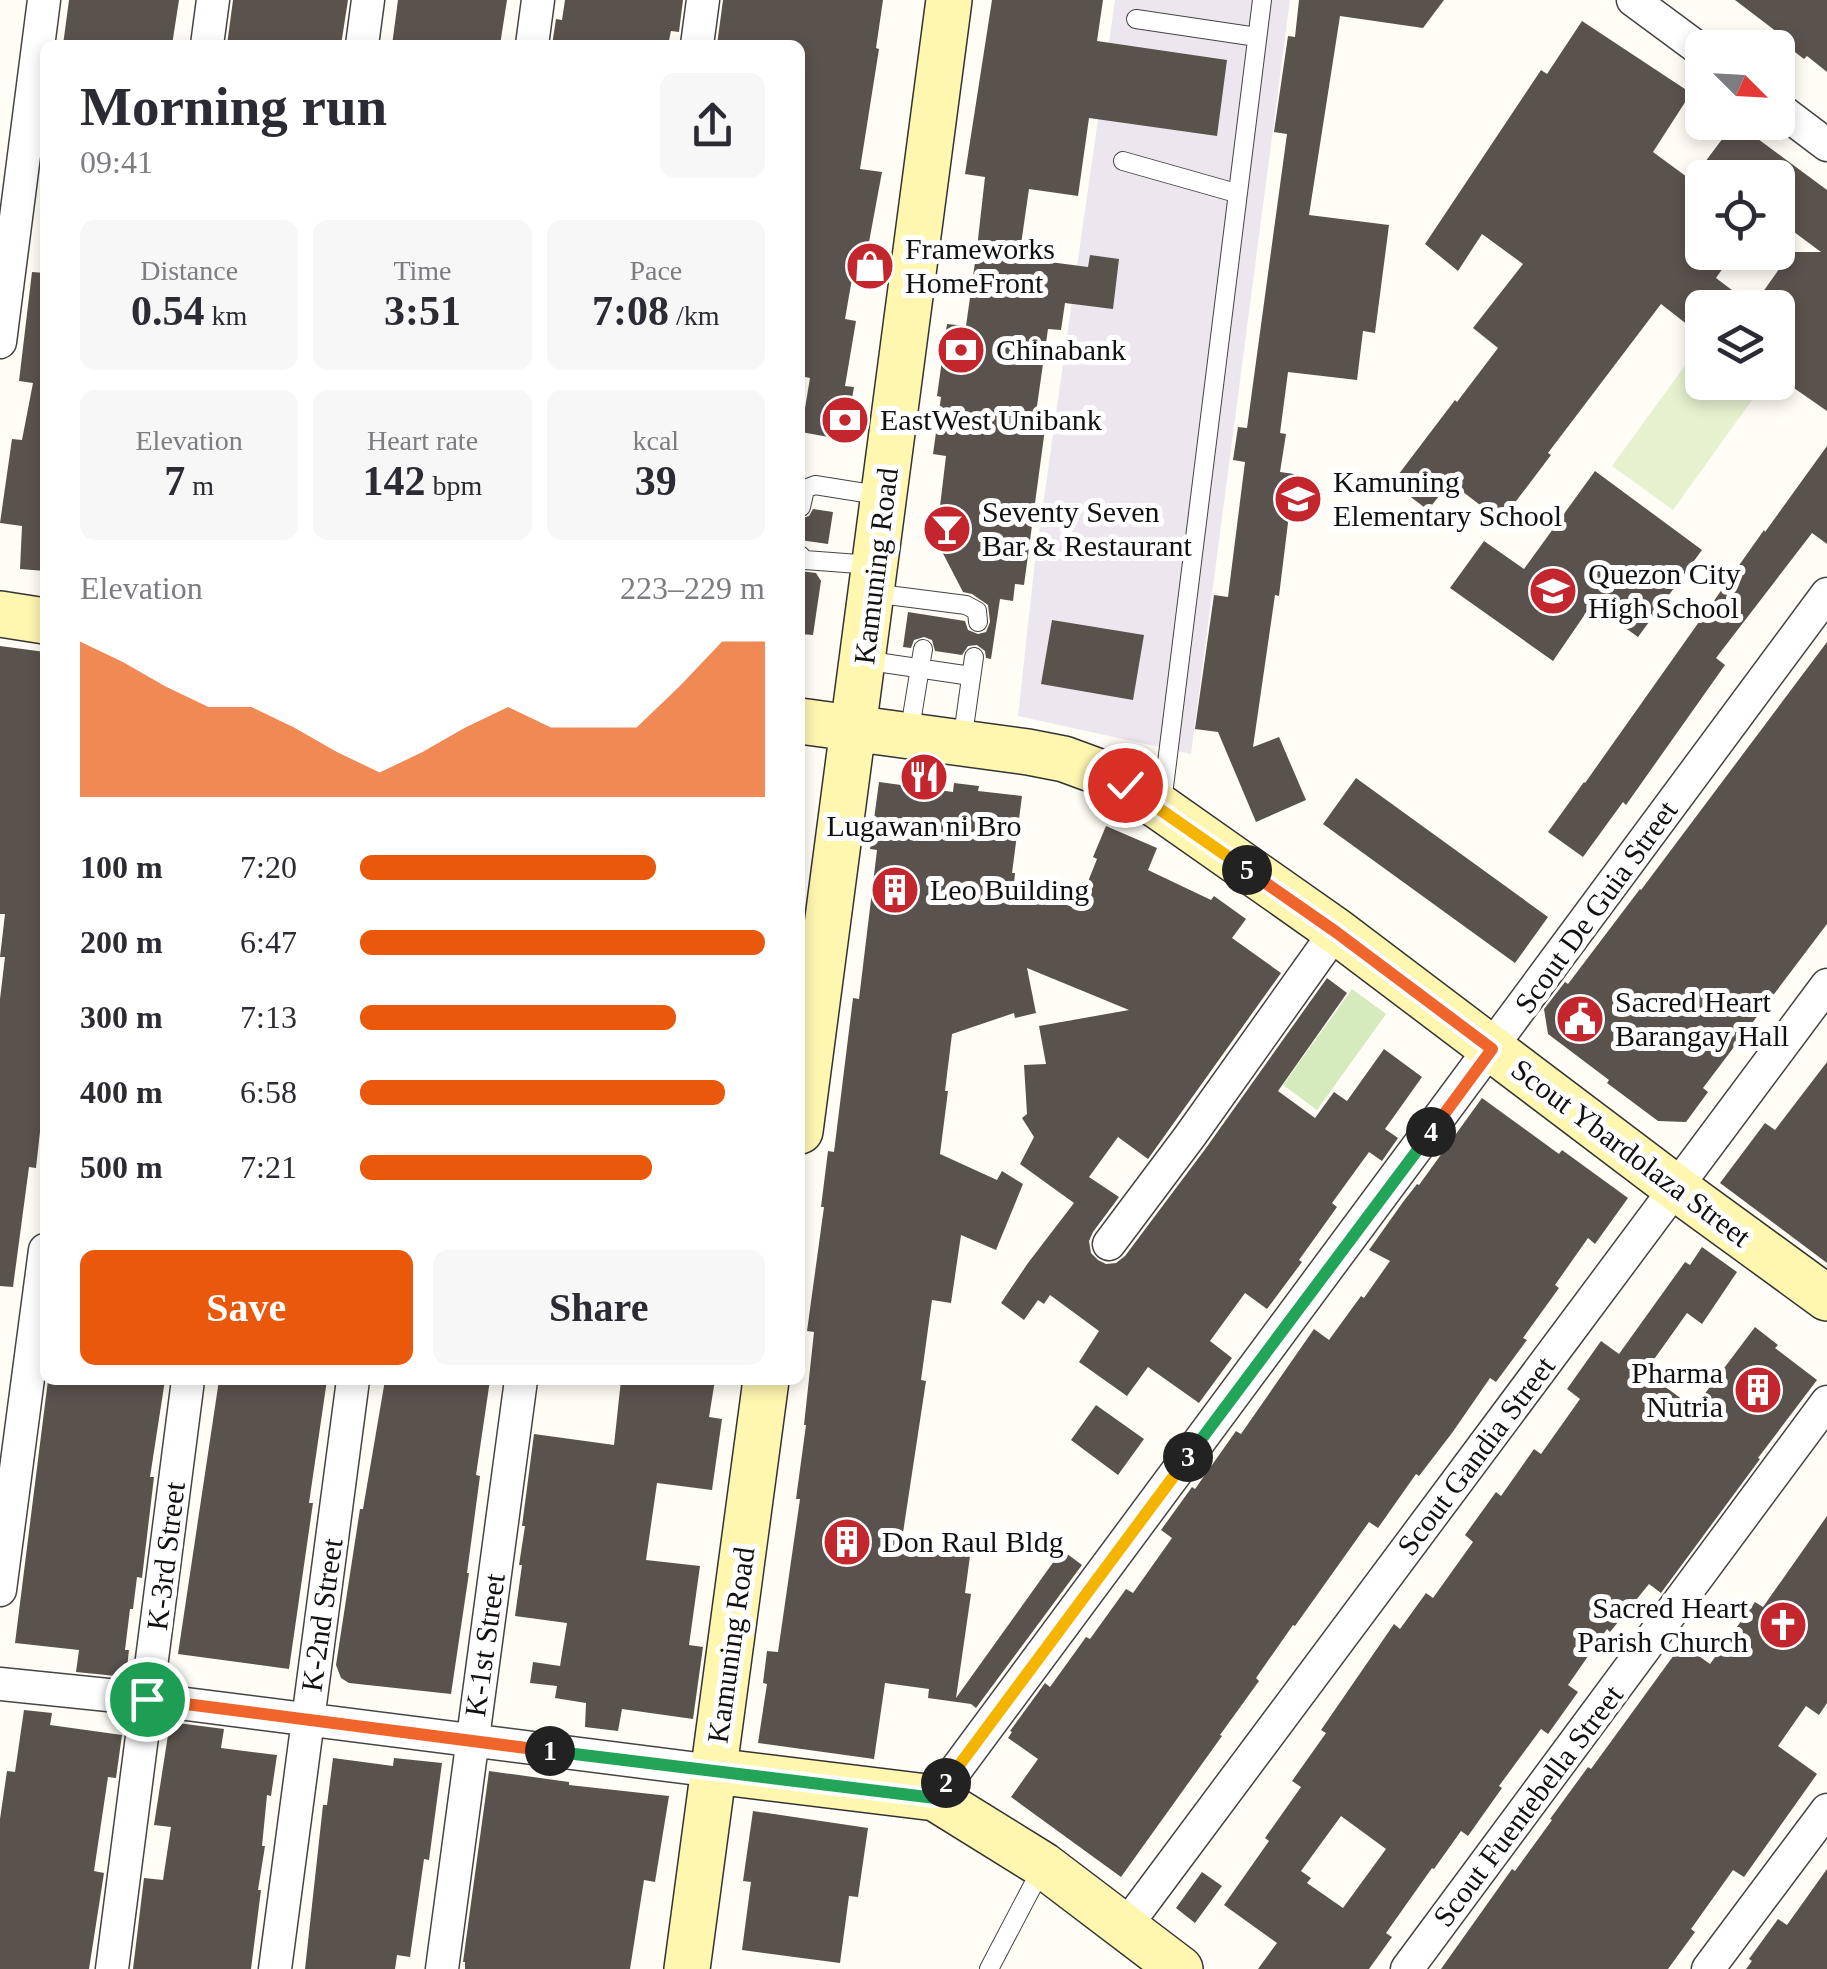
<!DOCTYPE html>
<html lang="en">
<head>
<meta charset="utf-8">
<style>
	:root { --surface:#fff; --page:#f7f7f7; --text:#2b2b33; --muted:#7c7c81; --accent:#ea580c }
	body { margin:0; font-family:"Times New Roman",serif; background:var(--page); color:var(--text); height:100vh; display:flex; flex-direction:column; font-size:38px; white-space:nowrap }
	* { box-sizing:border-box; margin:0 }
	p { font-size:32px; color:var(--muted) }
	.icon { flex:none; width:55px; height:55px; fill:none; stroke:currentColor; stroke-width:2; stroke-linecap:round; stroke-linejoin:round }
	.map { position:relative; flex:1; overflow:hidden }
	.drawer { position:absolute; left:40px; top:40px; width:765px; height:1345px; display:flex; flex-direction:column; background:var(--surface); border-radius:15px; box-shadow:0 5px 15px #0003 }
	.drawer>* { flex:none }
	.needle { width:65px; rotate:114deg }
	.tools { position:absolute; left:1685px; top:30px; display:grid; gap:20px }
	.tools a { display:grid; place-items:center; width:110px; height:110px; border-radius:15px; background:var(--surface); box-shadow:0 5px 15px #0003; font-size:50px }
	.pin { position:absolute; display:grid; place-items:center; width:85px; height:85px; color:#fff; margin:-42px; border:5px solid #fff; border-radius:50%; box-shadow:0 2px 10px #0007 }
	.km { position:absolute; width:50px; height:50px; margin:-25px; border-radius:50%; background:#222; color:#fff; font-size:28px; line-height:50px; text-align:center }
	.round { display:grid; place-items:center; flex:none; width:105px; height:105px; border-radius:15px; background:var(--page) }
	.head { display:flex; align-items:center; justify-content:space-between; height:170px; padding:0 40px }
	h1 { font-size:55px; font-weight:700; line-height:75px }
	.metrics { display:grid; grid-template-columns:repeat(3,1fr); gap:15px; height:170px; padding:10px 40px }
	.metrics div { display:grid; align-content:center; border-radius:15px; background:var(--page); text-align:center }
	.metrics b { font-size:42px; font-weight:700 }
	.metrics small { font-size:28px; font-weight:400 }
	.metrics p { font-size:28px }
	.chart { height:280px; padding:20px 40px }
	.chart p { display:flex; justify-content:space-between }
	.chart svg { width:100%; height:180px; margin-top:10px; fill:var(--accent); opacity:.7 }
	.button { display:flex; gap:20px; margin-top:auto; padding:20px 40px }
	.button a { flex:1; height:115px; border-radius:15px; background:var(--accent); color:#fff; font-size:40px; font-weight:700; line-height:115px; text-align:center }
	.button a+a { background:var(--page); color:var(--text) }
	ul { padding:0 40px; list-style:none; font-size:32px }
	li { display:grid; grid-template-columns:160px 120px 1fr; align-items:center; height:75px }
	li i { height:25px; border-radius:12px; background:var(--accent) }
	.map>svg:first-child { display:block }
	.industrial { fill:#eee6ef }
	.green { fill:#d5ebbd }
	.pitch { fill:#e6f2cf }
	.building { fill:#5a524d; fill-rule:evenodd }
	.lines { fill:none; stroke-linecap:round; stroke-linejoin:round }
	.lane-casing { stroke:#444; stroke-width:20 }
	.street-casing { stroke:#444; stroke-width:35 }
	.secondary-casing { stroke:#333; stroke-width:48 }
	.lane { stroke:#fff; stroke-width:18 }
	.street { stroke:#fff; stroke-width:32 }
	.secondary { stroke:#fff6b0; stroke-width:45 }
	.split-1-casing { stroke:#fff; stroke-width:20 }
	.split-2-casing { stroke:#fff; stroke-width:20 }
	.split-3-casing { stroke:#fff; stroke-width:20 }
	.split-4-casing { stroke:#fff; stroke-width:20 }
	.split-5-casing { stroke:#fff; stroke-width:20 }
	.split-6-casing { stroke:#fff; stroke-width:20 }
	.split-1 { stroke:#f0652b; stroke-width:12 }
	.split-2 { stroke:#22a559; stroke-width:12 }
	.split-3 { stroke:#f5b400; stroke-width:12 }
	.split-4 { stroke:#22a559; stroke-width:12 }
	.split-5 { stroke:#f0652b; stroke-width:12 }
	.split-6 { stroke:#f5b400; stroke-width:12 }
	.labels { text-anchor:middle; stroke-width:10; stroke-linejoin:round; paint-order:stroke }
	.poi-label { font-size:30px; fill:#111; stroke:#fff; text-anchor:start }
	.street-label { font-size:30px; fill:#111; stroke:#fff }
</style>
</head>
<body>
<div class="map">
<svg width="1827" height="1969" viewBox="0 0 1827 1969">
	<rect width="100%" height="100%" fill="#fffdf5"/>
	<path class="industrial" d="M1115,0h175l-99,754 -173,-38 17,-155z"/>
	<path class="green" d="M1352,989l34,25 -69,96 -34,-25z"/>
	<path class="pitch" d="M1692,356l10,8v18l26,1 24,17 -79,110 -61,-44z"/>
	<path class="building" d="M69,0h110l-7,45h-109z
		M233,0h115l-7,45h-114z
		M398,0h109l-7,45h-108z
		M565,0h118l-4,32 -8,-1 -3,14h-116l4,-26 6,1z
		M723,0h160l-7,48 3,1 -19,120 22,3 -18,97 -10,-2 -9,52 11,2 -11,65 9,1 -9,53 -44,-8 9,-54 -10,-2v-331h-83z
		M992,0h111l-6,41 130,19 -10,76 -128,-18 -11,78 -49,-7 -10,69 69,9 2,-12 29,4 -6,50 -48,-6 -4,27 -13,-1 -12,84 11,1 -23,171 -9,-1 -2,17 -13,-2 -9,60 -5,-1 -1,-7 -8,-6 -9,1 -6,9 -27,-4 -3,-11 -8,-3 -10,3 -3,8 -8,-1 5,-35 57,9 3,9 10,4 8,-2 4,-10 -2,-17 -16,-11 -9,-2 -27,-52 10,-84 -13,-2 8,-57 -4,-1 10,-72 19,2 11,-78 8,-71 -20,-3z
		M1299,0h145l-21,28 -83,-12 -31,199 80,10 -14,108 -12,-2 -6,49 -69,-8 -8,61 6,1 -6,38 14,2 -15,122 -4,-1 -22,152 26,-10 27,63 -50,22 -38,-90 -23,-3 19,-134 14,2 17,-135 -12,-2 5,-33 9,1 40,-294 -13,-2 14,-96 7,1z
		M1735,0h92v72l-20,-16 -3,3 -30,-23 3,-4z
		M1582,21l109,72 -38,59 49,36v64h32l-18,26 37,28 38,-54h30l-43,-32v-42h-85l42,-56 92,68v221l-49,-34v-69h-76v28l-41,-32 -113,149 3,2 -50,66 -51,-39 -22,28 -36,-27 63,-83 2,2 41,-54 -25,-20 50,-64 -41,-30 -24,37 -33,-27 116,-174 6,4z
		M32,272l13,1v298l-25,-2 2,-43 -22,-3 12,-84 10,1 11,-57 -14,-2z
		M1827,446v98l-15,-11 -96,125 9,7 -99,140 -3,-3 -40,55 -35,-25 36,-50 1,1 179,-253 1,2z
		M1595,471l107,79 -64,87 -46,-33 -39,57 -103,-73 34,-47 40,28z
		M813,509l20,3 -5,32 -28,-4v-21l9,-3z
		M800,571l16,2 5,8 -8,54 -13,-1z
		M1052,620l92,15 -11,65 -92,-16z
		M1827,642v282l-124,164 5,4 -22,30 -28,-1 -51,-38 2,-3 -61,-46 -4,-25 21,-27 3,2 72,-95 1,1z
		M0,646l45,6v434l-9,82 -7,-1 -16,120 -13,-1v-287l5,-42h-5l5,-43h-5z
		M1356,778l192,139 -33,46 -192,-139z
		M879,782l74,10 1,-9 25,3 -1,5 44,5 -10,77h3l-1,11 63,25 20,-50 -4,-2 13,-31 51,22 -9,22 63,30 3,-4 32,23 -14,19 49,35 -133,186 -30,-22 -29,40 30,20 -26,35 -4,9 2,12 7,7 8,4 10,-1 9,-7 81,-108 121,-170 20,15 -69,98 37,27 19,-26 13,9 37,-52 38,28 -37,52 13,9 -16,23 -13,-9 -37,51 5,4 -38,53 3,2 -35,47 -22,-16 -35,48 22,17 -33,45 -51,-36 -21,29 -48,-34 20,-31 -49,-36 -6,9 -6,-4 -14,20 -23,-17 27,-40 46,-60 -54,-39 14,-27 -12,-19 5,-4 -3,-49 22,-1 -7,-38 90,-16 -102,-42 9,45 -21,5 -1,-5 -62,21 -7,57h3l-8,63 57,26 5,-9 21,13 -27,66 -35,-15 -10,68 -19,-3 -11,80 5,1 -25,165 69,10 -5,37 6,1 -15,104 106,-148 20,15 -106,143 -5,-4 -43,-6 1,-9 -44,-6 -11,76 -116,-16 9,-59 -4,-1 4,-32 11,1 22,-153h-4l10,-74h-2l10,-93 -7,-1 17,-124h-3l7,-56 6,1 19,-154 6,1 18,-149 -7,-1z
		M1827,1062v201l-107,-80 45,-60 10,7z
		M1482,1098l77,56 3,-4 66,48 -33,46 -7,-6 -33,47 4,3 -36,50 4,2 -31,42 -6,-4 -38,55 -33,43 -3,-2 -38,54 -9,-6 -74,104 -2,-1 -37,53 3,3 -39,54 2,1 -101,141 -110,-80 27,-38 -30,-21 4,-6 -2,-1 35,-48 5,4 36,-50 4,2 36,-50 7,4 39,-55 -11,-8 31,-43 3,2 41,-58 5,3 73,-105 15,11 32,-44 3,2 26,-37 -21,-11 34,-48 14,-18 2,1z
		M1702,1247l35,25 -35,52 -15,-11 -42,59 49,36 61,-81 23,18 -3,3 42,32 -59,78 2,1 -99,134 -12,-9 -39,48 -3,-3 -39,56 10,7 -30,42 -7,-5 -42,57 3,2 -34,48 -7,-5 -27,38 -2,-1 -46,65 6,4 -23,32h-111l19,-26 -53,-38 45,-64 -4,-3 36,-51 -9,-6 34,-48 -5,-3 73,-106 6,5 26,-36 7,5 40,-56 -8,-7 31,-43 5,4 33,-47 7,5 39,-55 -13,-10 34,-48 18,13 66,-92 5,3zM1341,1816l45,33 -43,59 -36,-25 4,-5 -10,-7z
		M48,1380h117l-15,97h4l-12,101 -5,-1 -4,32h-3l-5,41h4l-3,27 -50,-5 3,-22 -64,-7z
		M219,1380h108l-18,123h4l-24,166 -111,-15z
		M385,1380h105l-14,95 4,1 -13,97h2l-18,121 -102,-11 -8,-5 -5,-13 24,-156h3z
		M621,1380h94l-6,37 13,2 -10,71 -55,-7 -11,77 54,6 -11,79 14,2 -10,72 -71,-10 -4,22 -33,-4 1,-24 -31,-5 2,-12 -27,-3 3,-21 27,4 7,-43 -52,-7 7,-51h-3l6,-39h-3l12,-92 80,11z
		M1096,1405l48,34 -26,36 -47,-35z
		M1827,1516v187l-8,12 -13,-9 -28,40 39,28 -73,103 -11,-7 -42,59 4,3 -27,37h-227l71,-100 3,2 37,-51 -2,-1 38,-52 3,2 91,-125 28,20 45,-62 8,5z
		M24,1710l28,3 -2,12 72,10 -6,43 -8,-1 -14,94 10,2 -15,96h-89v-150l7,-48 8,1z
		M170,1722l54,7 -3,19 56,7 -6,41 -4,-1 -5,51h3l-7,44h3l-10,79h-118l11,-91 19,2 8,-53 -17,-2z
		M333,1758l60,8 1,-8 48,5 -13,97 -5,-1 -14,98 -13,-2 -2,14h-90l18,-164h4z
		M489,1771l80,11v3l100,11 -14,86 -11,-2 -14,89h-165v-7h-2z
		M753,1811l115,17 -10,69 -9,-1 -9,67 -98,-13 9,-68 -8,-1z
		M1827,1869v100h-81l6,-8 -3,-2 29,-40 9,6z
		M1202,1872l20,14 -27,37 -19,-15z"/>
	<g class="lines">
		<g class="lane-casing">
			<path id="lane" d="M1136,19l121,18
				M1123,161l113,32
				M801,507l4,-18 10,-4 69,11
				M800,555l5,5 67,5
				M872,593l94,12 11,6 1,11
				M863,660l108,16
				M909,735l14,-86
				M962,742l12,-85
				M1162,803l100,-803
				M989,1969l53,-101"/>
		</g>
		<g class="street-casing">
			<path id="street" d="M1633,0l69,51
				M207,45l6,-45
				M362,45l6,-45
				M532,45l6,-45
				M697,45l6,-45
				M1778,108l49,37
				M0,342l44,-342
				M1109,1244l81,-108 146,-205
				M0,1590l45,-340
				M0,1684l147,15 567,72
				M935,1798l892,-1204
				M1125,1927l702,-942
				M112,1969l76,-589
				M275,1969l78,-589
				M442,1969l79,-589
				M1407,1969l420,-567
				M1708,1969l119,-159"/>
		</g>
		<g class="secondary-casing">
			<path id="secondary" d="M0,614l45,7
				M800,721l228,31 36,7 30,11 31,15 36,23 175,123 340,257 151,110
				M800,1131l149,-1131
				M714,1771l221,27 108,67 137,104
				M687,1969l79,-589"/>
		</g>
		<use href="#lane" class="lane"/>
		<use href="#street" class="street"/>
		<use href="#secondary" class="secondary"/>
	</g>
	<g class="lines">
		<g class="split-1-casing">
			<path id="split-1" d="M147,1699l403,52"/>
		</g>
		<g class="split-2-casing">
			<path id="split-2" d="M550,1751l385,47 11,-15"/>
		</g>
		<g class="split-3-casing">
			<path id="split-3" d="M946,1783l242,-326"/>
		</g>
		<g class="split-4-casing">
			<path id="split-4" d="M1188,1457l243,-325"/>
		</g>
		<g class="split-5-casing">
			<path id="split-5" d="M1247,870l89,62 156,117 -61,83"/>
		</g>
		<g class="split-6-casing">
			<path id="split-6" d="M1125,785l122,85"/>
		</g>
		<use href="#split-1" class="split-1"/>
		<use href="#split-2" class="split-2"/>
		<use href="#split-3" class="split-3"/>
		<use href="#split-4" class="split-4"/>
		<use href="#split-5" class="split-5"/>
		<use href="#split-6" class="split-6"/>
	</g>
	<defs>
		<g id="shop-disc" transform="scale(2.5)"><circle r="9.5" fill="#c4262e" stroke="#fff"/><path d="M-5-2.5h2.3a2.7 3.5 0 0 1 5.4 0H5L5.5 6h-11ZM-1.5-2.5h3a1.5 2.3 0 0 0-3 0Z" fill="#fff"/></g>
		<g id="bank-disc" transform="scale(2.5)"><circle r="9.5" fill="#c4262e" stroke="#fff"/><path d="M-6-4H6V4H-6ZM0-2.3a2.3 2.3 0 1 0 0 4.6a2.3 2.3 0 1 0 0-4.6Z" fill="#fff"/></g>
		<g id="school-disc" transform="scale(2.5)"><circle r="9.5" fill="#c4262e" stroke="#fff"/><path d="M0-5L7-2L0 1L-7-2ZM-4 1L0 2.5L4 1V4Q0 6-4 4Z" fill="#fff"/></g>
		<g id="bar-disc" transform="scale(2.5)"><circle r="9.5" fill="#c4262e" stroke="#fff"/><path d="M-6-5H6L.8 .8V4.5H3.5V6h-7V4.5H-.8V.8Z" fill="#fff"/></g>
		<g id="restaurant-disc" transform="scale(2.5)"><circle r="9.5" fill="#c4262e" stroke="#fff"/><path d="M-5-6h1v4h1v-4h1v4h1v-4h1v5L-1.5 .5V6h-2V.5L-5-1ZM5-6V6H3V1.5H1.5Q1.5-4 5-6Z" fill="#fff"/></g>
		<g id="building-disc" transform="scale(2.5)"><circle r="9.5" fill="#c4262e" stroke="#fff"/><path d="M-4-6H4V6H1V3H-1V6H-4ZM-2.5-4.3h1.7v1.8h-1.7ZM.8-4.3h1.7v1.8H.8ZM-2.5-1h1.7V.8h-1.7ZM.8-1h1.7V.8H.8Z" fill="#fff"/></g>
		<g id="civic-disc" transform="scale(2.5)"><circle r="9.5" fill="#c4262e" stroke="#fff"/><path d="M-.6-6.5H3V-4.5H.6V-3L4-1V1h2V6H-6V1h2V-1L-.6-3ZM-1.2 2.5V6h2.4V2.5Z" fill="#fff"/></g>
		<g id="church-disc" transform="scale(2.5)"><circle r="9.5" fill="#c4262e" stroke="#fff"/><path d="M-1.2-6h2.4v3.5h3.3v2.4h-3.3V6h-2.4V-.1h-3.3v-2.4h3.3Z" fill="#fff"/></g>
	</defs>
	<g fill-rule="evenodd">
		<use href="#shop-disc" x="870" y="266"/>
		<use href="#bank-disc" x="961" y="350"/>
		<use href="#bank-disc" x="845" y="420"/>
		<use href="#school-disc" x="1298" y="499"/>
		<use href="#bar-disc" x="947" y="529"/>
		<use href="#school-disc" x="1553" y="591"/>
		<use href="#restaurant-disc" x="924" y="777"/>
		<use href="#building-disc" x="895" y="890"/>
		<use href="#civic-disc" x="1580" y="1019"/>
		<use href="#building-disc" x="1758" y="1390"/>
		<use href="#building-disc" x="847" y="1542"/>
		<use href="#church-disc" x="1783" y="1625"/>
	</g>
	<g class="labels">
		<g class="poi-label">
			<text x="905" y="259">Frameworks<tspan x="905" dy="34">HomeFront</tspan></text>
			<text x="996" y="360">Chinabank</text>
			<text x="880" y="430">EastWest Unibank</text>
			<text x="1333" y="492">Kamuning<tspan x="1333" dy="34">Elementary School</tspan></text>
			<text x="982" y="522">Seventy Seven<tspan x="982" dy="34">Bar &amp; Restaurant</tspan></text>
			<text x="1588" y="584">Quezon City<tspan x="1588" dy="34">High School</tspan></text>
			<text x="924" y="836" text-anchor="middle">Lugawan ni Bro</text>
			<text x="930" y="900">Leo Building</text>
			<text x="1615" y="1012">Sacred Heart<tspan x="1615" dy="34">Barangay Hall</tspan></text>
			<text x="1723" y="1383" text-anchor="end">Pharma<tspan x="1723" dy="34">Nutria</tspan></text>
			<text x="882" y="1552">Don Raul Bldg</text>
			<text x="1748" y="1618" text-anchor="end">Sacred Heart<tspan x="1748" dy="34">Parish Church</tspan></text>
		</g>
		<g class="street-label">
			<text transform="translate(876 566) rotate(-83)" y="10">Kamuning Road</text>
			<text transform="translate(1596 907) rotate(-54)" y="10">Scout De Guia Street</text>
			<text transform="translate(1631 1153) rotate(37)" y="10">Scout Ybardolaza Street</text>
			<text transform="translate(1476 1456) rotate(-53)" y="10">Scout Gandia Street</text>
			<text transform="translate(166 1556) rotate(-83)" y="10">K-3rd Street</text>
			<text transform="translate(322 1615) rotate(-82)" y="10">K-2nd Street</text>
			<text transform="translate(485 1645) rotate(-82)" y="10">K-1st Street</text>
			<text transform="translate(731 1645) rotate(-82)" y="10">Kamuning Road</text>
			<text transform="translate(1528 1806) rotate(-53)" y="10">Scout Fuentebella Street</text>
		</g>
	</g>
</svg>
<div class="tools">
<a><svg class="needle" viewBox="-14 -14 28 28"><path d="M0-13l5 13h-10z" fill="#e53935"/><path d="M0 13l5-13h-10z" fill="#7c7c81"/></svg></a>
<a><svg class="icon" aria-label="locate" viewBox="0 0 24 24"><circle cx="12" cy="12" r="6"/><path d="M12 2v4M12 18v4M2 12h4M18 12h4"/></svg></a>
<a><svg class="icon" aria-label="layers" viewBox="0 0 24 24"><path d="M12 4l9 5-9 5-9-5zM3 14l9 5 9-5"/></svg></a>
</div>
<div class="pin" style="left:147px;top:1699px;background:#1e9e55"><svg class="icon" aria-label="arrive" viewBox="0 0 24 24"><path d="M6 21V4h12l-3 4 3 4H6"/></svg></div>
<div class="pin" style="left:1125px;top:785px;background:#d93025"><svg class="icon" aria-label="check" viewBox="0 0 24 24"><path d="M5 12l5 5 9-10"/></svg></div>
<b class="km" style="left:550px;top:1751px">1</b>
<b class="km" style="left:946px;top:1783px">2</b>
<b class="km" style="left:1188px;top:1457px">3</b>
<b class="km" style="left:1431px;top:1132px">4</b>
<b class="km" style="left:1247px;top:870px">5</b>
<section class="drawer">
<div class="head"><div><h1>Morning run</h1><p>09:41</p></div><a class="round"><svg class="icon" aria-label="share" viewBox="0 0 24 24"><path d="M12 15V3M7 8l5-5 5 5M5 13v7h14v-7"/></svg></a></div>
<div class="metrics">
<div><p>Distance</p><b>0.54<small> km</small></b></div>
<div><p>Time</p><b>3:51</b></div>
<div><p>Pace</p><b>7:08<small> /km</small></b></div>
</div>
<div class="metrics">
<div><p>Elevation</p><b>7<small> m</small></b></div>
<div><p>Heart rate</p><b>142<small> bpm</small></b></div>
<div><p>kcal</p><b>39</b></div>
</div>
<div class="chart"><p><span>Elevation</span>223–229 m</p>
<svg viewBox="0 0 160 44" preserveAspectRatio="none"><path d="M0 44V6L10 11L20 17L30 22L40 22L50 27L60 33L70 38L80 33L90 27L100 22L110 27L120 27L130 27L140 17L150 6L160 6V44z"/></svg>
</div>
<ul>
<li><b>100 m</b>7:20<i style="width:73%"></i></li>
<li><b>200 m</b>6:47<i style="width:100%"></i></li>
<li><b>300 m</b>7:13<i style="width:78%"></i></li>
<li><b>400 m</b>6:58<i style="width:90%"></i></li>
<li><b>500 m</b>7:21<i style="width:72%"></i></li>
</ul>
<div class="button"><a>Save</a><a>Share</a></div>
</section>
</div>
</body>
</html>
